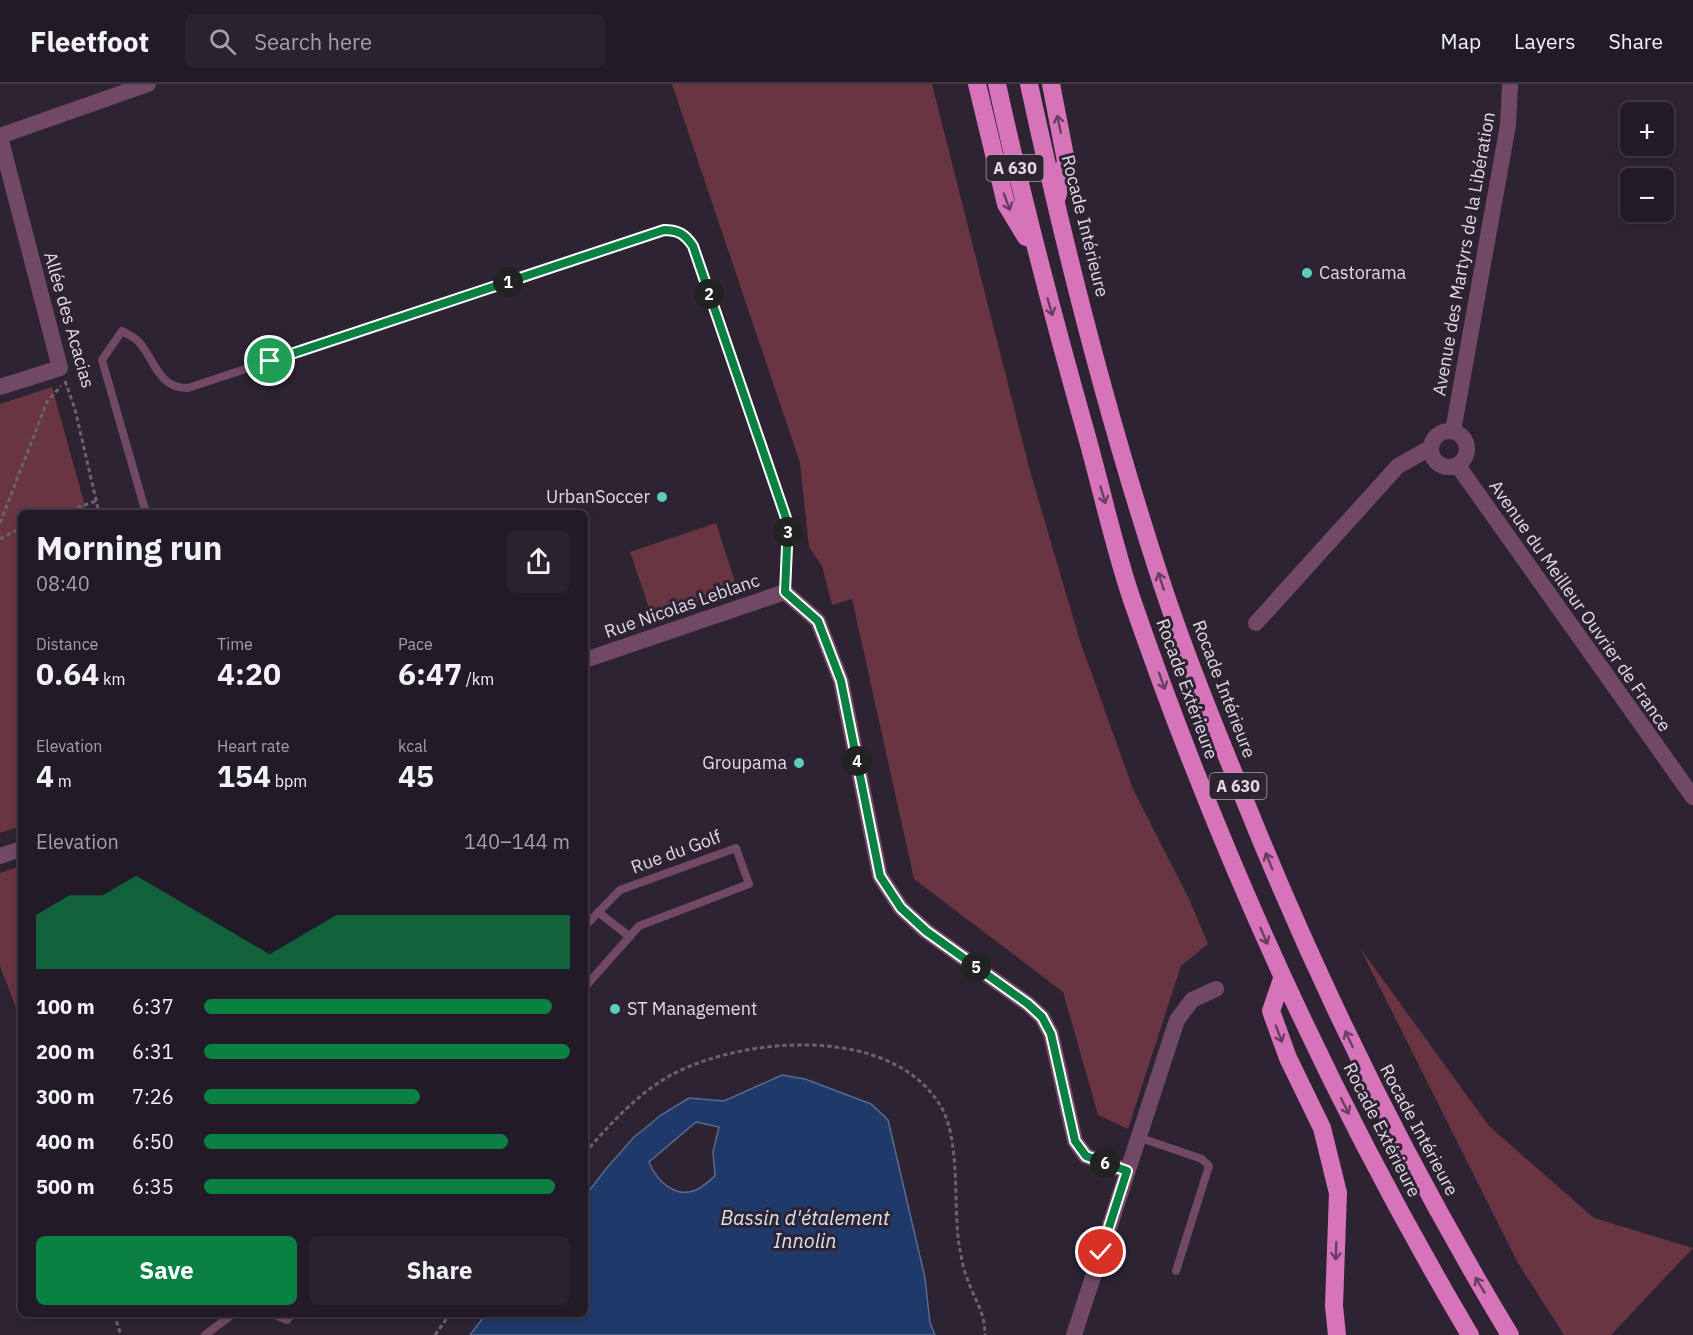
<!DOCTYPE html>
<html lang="en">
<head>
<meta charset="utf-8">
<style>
	:root { --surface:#221a26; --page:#2a232e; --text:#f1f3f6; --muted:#a2a1a7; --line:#3f3843; --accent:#0b8043 }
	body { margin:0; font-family:"IBM Plex Sans",sans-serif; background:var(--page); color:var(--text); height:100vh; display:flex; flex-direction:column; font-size:22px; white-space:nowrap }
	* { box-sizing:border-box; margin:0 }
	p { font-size:20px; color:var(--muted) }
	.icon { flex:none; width:33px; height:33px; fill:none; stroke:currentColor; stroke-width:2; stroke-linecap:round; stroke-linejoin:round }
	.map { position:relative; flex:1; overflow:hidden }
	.drawer { position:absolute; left:18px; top:426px; width:570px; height:807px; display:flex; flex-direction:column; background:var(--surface); border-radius:9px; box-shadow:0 3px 9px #0003,0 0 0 2px var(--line) }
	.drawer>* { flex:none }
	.controls { position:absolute; left:1620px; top:18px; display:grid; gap:12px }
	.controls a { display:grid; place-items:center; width:54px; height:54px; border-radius:9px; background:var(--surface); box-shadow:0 3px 9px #0003,0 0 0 2px var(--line); font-size:30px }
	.pin { position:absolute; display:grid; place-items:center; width:51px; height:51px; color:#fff; margin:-26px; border:3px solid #fff; border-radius:50%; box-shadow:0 2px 6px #0007 }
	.km { position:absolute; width:30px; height:30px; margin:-15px; border-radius:50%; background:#222; color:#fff; font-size:16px; line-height:30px; text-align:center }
	.round { display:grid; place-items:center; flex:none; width:63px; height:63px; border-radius:9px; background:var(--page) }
	.summary { display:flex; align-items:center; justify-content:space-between; height:102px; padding:0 18px }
	h1 { font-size:33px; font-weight:700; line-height:45px }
	.metrics { display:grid; grid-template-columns:repeat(3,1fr); gap:9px; height:102px; padding:6px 18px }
	.metrics div { display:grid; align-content:center }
	.metrics b { font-size:30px; font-weight:700 }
	.metrics small { font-size:16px; font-weight:400 }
	.metrics p { font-size:16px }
	.chart { height:168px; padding:12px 18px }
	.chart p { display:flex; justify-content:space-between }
	.chart svg { width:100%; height:108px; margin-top:6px; fill:var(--accent); opacity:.7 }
	.primary-button { display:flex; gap:12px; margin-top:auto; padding:12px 18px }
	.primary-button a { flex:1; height:69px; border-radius:9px; background:var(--accent); color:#fff; font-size:24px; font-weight:700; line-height:69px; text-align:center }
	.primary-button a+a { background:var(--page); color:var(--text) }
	ul { padding:0 18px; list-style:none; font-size:20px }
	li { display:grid; grid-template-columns:96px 72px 1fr; align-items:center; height:45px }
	li i { height:15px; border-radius:8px; background:var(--accent) }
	header { display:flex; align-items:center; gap:36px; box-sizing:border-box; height:84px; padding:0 30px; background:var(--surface); border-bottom:2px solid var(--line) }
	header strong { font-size:28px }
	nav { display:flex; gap:33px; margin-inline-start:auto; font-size:21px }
	.search { width:420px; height:54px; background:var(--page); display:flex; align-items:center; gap:15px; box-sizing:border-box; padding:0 21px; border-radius:9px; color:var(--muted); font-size:22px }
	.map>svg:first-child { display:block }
	.green { fill:#683541 }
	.water { fill:#1f3a6a; stroke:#596a8f; stroke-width:1.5; fill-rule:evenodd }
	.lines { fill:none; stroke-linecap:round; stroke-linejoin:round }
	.path { stroke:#6b6270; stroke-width:3; stroke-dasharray:4.5 3; stroke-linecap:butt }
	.lane { stroke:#724965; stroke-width:8 }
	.street { stroke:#724965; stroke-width:16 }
	.highway { stroke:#d673b9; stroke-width:18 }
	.oneway { stroke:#683f62 }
	.route-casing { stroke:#fff; stroke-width:12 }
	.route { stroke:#0b8043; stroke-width:8 }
	.poi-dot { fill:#5acebd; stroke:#2d2333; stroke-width:2 }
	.labels { text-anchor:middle; stroke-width:6; stroke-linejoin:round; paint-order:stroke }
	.shield { fill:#2d2333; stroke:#aaa2af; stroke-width:1.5 }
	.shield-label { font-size:16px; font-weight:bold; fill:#e0d9e4 }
	.street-label { font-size:18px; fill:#e0d9e4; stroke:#2d2333 }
	.poi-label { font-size:18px; fill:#e0d9e4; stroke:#2d2333; text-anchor:start }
	.water-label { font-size:20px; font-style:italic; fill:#d7e1f0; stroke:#2d2333 }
</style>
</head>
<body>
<header>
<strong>Fleetfoot</strong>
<div class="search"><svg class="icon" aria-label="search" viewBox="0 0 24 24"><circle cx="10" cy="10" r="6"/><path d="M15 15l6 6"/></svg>Search here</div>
<nav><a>Map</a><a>Layers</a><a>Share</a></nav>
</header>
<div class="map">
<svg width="1693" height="1251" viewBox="0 0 1693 1251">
	<rect width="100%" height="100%" fill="#2d2333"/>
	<path class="green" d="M672,0h260l98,387 50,170 53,148 57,112 18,43 -27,22 -53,163 -30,-14 -35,-123 -149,-113 -62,-280 -20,6 -10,-39 -13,-19 -9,-84z
		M52,303l35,126h-66v313l-21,7v-429z
		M716,439l21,65 -85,29 -22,-65z
		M21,782v155l-21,-55v-93z
		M1360,864l129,178 105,92 99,30 -82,87h-47l-46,-72z"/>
	<path class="water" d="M782,991l23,4 66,25 17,16 37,158 5,45 5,12h-465l16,-21h99v-118l21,-27 27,-31 28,-23 28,-17 35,3zM696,1038l23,5 -6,25 2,24c-5,4 -12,11 -19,14 -21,9 -40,-10 -47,-28z"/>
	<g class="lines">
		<path class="path" d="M65,297l10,28 24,104
			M63,429l33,-12
			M0,439l47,-121 14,-16
			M0,455l21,-11
			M585,1069c25,-29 54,-61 88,-79 73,-38 218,-49 267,31 21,33 13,101 19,139 2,10 3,22 7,31 7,23 19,35 19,60
			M114,1230l7,21
			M435,1251l15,-21"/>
		<path class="lane" d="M146,429l-44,-153 20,-29c5,3 12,6 16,10 17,18 20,48 50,47l476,-158c14,0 21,4 29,16l95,278 -3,68
			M598,828l32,25
			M585,842l35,-36 116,-42 13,36 -110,42 -54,61
			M1138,1053l64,22 7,7 -33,105
			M273,1230l14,6 5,-6
			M205,1251l28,-21"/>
		<path class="street" d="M0,52l148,-52
			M0,53l60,231 -60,19
			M1431 365a18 18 0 1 1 36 0a18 18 0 1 1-36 0Z
			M1453,347l55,-306 2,-41
			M1458,382l235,331
			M1256,539l142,-157 32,-18
			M585,576l200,-68 33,29 23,60 39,195 21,32 25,23 102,73 14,13 9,17 24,107 11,15 41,15
			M0,772l21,-7
			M1074,1251l103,-315 15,-20 24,-11"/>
		<path class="highway" d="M977,0l29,120 20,33
			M997,0c26,119 57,236 90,353 15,54 27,110 45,163 88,255 200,502 338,735
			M1029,0c36,167 79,335 132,497 24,73 53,144 82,215 75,187 163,367 267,539
			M1051,0l15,77 -9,36
			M1282,895l-11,32 17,47 34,70 16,65 -4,113 3,29"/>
	</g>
	<defs><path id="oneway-shaft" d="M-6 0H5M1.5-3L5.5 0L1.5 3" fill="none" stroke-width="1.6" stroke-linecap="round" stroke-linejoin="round" transform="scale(1.5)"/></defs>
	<g class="oneway">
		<use href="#oneway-shaft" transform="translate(1059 40) rotate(-102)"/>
		<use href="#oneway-shaft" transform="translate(1007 118) rotate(69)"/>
		<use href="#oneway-shaft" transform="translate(1050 223) rotate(74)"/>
		<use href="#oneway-shaft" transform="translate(1103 411) rotate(74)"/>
		<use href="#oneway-shaft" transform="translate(1161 497) rotate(-108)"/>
		<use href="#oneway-shaft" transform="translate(1162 597) rotate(70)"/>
		<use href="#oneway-shaft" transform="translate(1269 777) rotate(-112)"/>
		<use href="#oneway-shaft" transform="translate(1264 852) rotate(67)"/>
		<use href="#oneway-shaft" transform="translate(1279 950) rotate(69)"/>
		<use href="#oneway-shaft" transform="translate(1349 955) rotate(-115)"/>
		<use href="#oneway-shaft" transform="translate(1345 1022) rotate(63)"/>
		<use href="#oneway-shaft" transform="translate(1336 1167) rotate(92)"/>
		<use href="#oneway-shaft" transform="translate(1480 1201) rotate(-121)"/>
	</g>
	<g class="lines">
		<g class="route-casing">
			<path id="route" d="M270,277l394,-131c14,0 21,4 29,16l95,278 -3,68 33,29 23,60 39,195 21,32 25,23 102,73 14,13 9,17 24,107 11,15 41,15 -26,81"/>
		</g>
		<use href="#route" class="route"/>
	</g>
	<g class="poi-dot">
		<circle cx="1307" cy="189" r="6"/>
		<circle cx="662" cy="413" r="6"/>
		<circle cx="799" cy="679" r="6"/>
		<circle cx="615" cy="925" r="6"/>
	</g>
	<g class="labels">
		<g class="shield">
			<rect x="986.5" y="71" width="57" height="26" rx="4.5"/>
			<rect x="1209.5" y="689" width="57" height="26" rx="4.5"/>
		</g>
		<g class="shield-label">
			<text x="1015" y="90">A 630</text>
			<text x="1238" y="708">A 630</text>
		</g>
		<g class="street-label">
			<text transform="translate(1085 142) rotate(76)" y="6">Rocade Intérieure</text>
			<text transform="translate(1464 170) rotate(-80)" y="6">Avenue des Martyrs de la Libération</text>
			<text transform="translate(69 236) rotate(74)" y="6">Allée des Acacias</text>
			<text transform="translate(682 522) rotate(-19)" y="6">Rue Nicolas Leblanc</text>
			<text transform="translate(1580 522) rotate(55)" y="6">Avenue du Meilleur Ouvrier de France</text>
			<text transform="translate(1187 605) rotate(70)" y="6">Rocade Extérieure</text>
			<text transform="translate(1224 605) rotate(69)" y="6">Rocade Intérieure</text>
			<text transform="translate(676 768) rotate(-20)" y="6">Rue du Golf</text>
			<text transform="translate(1382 1046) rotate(63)" y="6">Rocade Extérieure</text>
			<text transform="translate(1419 1046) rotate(62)" y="6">Rocade Intérieure</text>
		</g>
		<g class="poi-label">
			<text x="1319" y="195">Castorama</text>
			<text x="650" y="419" text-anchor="end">UrbanSoccer</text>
			<text x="787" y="685" text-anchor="end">Groupama</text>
			<text x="627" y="931">ST Management</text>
		</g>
		<g class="water-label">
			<text x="805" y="1141">Bassin d'étalement<tspan x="805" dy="23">Innolin</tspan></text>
		</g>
	</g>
</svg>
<div class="controls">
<a>+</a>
<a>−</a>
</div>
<div class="pin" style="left:270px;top:277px;background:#1e9e55"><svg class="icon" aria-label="arrive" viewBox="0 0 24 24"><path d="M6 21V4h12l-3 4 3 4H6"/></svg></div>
<div class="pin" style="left:1101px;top:1168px;background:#d93025"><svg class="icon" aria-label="check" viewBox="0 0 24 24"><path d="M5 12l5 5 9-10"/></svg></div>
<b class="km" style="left:508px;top:198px">1</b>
<b class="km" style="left:709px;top:210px">2</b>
<b class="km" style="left:788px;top:448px">3</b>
<b class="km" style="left:857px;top:677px">4</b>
<b class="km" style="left:976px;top:883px">5</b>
<b class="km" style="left:1105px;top:1079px">6</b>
<section class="drawer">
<div class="summary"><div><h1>Morning run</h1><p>08:40</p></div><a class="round"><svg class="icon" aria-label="share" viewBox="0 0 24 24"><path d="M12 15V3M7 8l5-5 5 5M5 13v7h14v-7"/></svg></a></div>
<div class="metrics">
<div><p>Distance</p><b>0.64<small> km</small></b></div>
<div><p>Time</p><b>4:20</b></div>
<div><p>Pace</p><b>6:47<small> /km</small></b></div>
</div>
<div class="metrics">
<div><p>Elevation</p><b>4<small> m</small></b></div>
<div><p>Heart rate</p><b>154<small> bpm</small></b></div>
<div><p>kcal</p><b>45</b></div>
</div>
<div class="chart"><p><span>Elevation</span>140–144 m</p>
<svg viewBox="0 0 160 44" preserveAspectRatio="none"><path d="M0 44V22L10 14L20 14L30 6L40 14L50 22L60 30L70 38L80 30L90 22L100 22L110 22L120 22L130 22L140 22L150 22L160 22V44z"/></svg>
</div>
<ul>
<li><b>100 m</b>6:37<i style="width:95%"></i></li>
<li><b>200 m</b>6:31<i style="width:100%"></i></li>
<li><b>300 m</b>7:26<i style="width:59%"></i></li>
<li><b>400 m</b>6:50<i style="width:83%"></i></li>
<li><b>500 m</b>6:35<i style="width:96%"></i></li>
</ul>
<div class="primary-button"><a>Save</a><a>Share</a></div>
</section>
</div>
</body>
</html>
